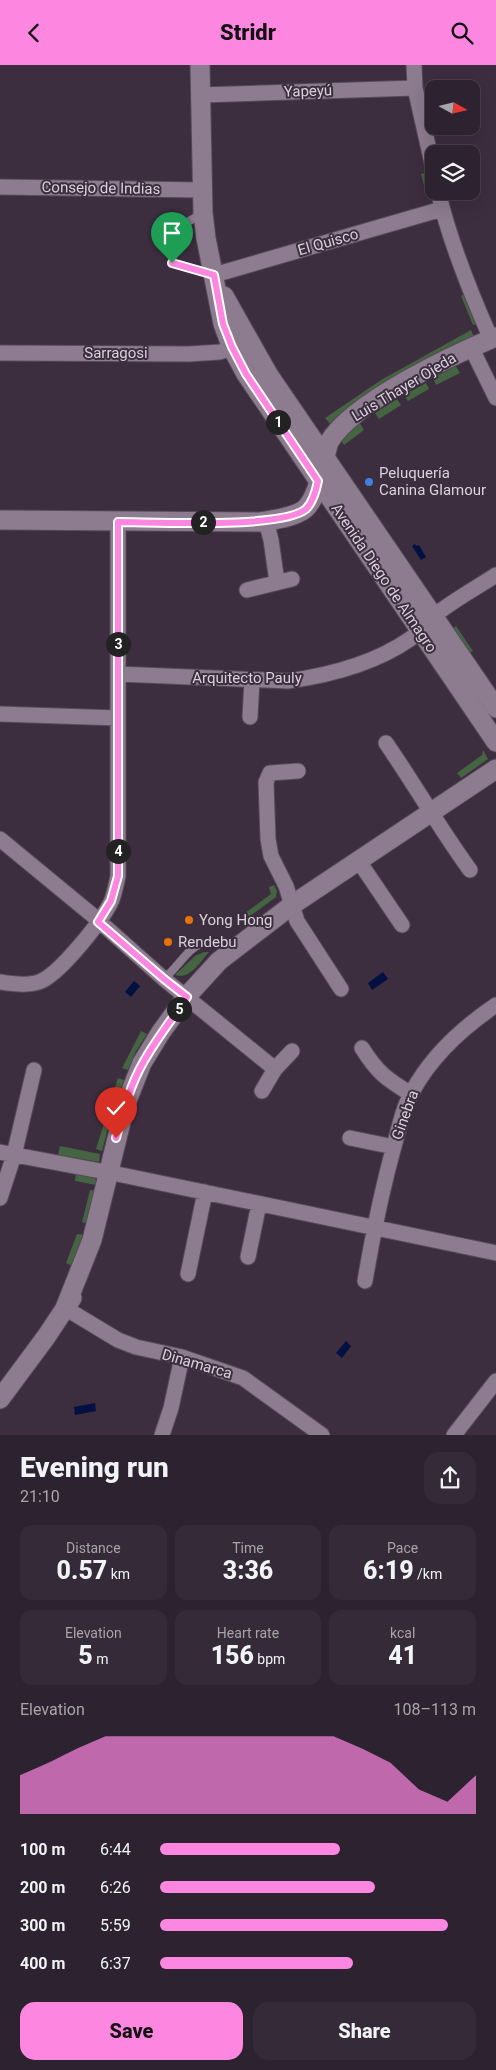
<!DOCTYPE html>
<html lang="en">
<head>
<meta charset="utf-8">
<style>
	:root { --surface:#2d222f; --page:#352a37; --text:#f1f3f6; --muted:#a7a4aa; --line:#483f4b; --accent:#fd86e1 }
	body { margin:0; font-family:Roboto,sans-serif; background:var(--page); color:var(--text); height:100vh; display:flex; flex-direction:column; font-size:19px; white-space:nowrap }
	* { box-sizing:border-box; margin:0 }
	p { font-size:16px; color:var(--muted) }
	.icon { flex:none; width:28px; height:28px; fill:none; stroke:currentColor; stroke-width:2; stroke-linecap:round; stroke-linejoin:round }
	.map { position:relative; height:1370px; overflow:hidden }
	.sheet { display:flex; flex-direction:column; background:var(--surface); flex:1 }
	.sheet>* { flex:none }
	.needle { width:32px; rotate:98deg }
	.fabs { position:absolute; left:425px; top:15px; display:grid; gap:10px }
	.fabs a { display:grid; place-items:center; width:55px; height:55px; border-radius:10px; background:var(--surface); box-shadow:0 5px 20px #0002,0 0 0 1px var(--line); font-size:25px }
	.pin { position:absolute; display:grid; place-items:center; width:42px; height:42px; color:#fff; margin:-51px -21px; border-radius:50% 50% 50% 0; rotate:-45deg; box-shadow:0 0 5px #0007 }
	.pin .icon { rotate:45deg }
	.km { position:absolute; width:25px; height:25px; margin:-12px; border-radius:50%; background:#222; color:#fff; font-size:14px; line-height:25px; text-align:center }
	.round { display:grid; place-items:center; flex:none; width:52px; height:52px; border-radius:15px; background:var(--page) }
	.summary { display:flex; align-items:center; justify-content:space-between; height:85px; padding:0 20px }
	h1 { font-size:28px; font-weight:800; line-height:38px }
	.stats { display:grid; grid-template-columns:repeat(3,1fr); gap:8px; height:85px; padding:5px 20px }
	.stats div { display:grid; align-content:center; border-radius:12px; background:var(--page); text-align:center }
	.stats b { font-size:25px; font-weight:800 }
	.stats small { font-size:14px; font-weight:400 }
	.stats p { font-size:14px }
	.chart { height:140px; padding:10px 20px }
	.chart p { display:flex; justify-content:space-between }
	.chart svg { width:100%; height:90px; margin-top:5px; fill:var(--accent); opacity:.7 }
	.primary-button { display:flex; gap:10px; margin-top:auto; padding:10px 20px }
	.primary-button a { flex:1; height:58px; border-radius:15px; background:var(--accent); color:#111; font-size:20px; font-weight:800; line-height:58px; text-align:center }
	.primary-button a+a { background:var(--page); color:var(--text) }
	ul { padding:0 20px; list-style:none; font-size:16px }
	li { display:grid; grid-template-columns:80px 60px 1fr; align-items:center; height:38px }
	li i { height:12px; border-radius:6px; background:var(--accent) }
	header { display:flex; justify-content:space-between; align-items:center; height:65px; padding:0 20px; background:var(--accent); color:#111; font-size:22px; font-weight:800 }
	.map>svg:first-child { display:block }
	.green { fill:#446442 }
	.water { fill:#031042 }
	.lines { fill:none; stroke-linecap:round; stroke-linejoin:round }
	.service-casing { stroke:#564a58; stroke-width:9 }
	.minor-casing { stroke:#564a58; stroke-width:17 }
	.tertiary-casing { stroke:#564a58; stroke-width:21 }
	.service { stroke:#8d7b8f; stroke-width:8 }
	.minor { stroke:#8d7b8f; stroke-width:15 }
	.tertiary { stroke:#8d7b8f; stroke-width:19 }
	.route-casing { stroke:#fff; stroke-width:10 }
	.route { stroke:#fd86e1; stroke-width:6 }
	.shop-dot { fill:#3f7fe0; stroke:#3c2d3f; stroke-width:2 }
	.food-dot { fill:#e8710a; stroke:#3c2d3f; stroke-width:2 }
	.labels { text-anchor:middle; stroke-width:4; stroke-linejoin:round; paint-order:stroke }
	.street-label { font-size:15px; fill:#dad1dc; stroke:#3c2d3f }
	.poi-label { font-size:15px; fill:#dad1dc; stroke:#3c2d3f; text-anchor:start }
</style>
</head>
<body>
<header><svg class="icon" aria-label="back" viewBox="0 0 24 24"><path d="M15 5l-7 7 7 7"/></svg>Stridr<svg class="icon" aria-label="search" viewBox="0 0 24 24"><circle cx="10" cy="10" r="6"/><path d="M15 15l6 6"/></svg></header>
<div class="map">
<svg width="496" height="1370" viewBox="0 0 496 1370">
	<rect width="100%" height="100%" fill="#3c2d3f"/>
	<path class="green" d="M426,108l5,22 -4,1 -6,-22z
		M464,229l13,30 -4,1 -12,-29z
		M471,265l3,7 -105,59 -39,28 -5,-6 56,-38z
		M456,301l4,7 -24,12 -3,-7z
		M426,318l3,6 -21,12 -4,-6z
		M397,334l4,6 -22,14 -4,-6z
		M359,357l5,8 -20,15 -3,-5z
		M456,561l17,25 -4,2 -17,-24z
		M483,685l5,9 -27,19 -4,-5 25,-18z
		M274,820l3,6 -1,6 -27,20 -4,-4 26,-19 -2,-7z
		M204,887h5c-9,10 -19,28 -34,23l20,-19z
		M141,966l6,3 -11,17 -8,19 -6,-2z
		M118,1013l6,2 -11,30 -5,-1z
		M104,1058l5,1 -7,27 -6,-2z
		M60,1081l40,8 -1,8 -41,-7z
		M76,1107l18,5 4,6 -2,2 -21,-4z
		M90,1125l5,1 -7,33 -6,-2z
		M77,1169l8,1 -13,31 -6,-3z"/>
	<path class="water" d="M415,479l1,2 3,-1 7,12 -5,3 -9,-14z
		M383,907l5,7 -16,11 -4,-7z
		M134,916l6,5 -9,11 -6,-5z
		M346,1276l5,5 -9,12 -6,-5z
		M95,1338l1,8 -21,4 -1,-8z"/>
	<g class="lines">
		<g class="service-casing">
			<path id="service" d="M202,149l-29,16 -1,33 41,11
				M164,914c28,-26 27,-46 71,-32"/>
		</g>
		<g class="minor-casing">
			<path id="minor" d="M414,0l1,23 19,84
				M201,30l214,-7
				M0,122l202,3
				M438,126c11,48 33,103 53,148
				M214,210l228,-66
				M471,282l25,51
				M0,288l189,1 31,-2 12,-4
				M266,456l5,19 6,42
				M247,525l45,-11
				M118,609l170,7c43,-6 86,-17 122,-42 10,-7 16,-17 25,-24 19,-15 41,-27 61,-40
				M0,649l118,4
				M250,652l2,-37
				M386,678c29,42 54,86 84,127
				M298,706l-28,2 -4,9 2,57 3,17 15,30 11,35 44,68
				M0,774l91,75 73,65 111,90
				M358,795l44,65
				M0,917c12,2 27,4 39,0 20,-7 62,-60 72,-80 4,-9 5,-17 7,-26v-354
				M362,983c15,24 24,31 49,46
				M262,1026l13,-22 17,-18
				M350,1073l44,9
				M0,1087l122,23 374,78
				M0,1133l14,-43 20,-85
				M248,1192l11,-53
				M188,1209l17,-82
				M365,1216c8,-48 18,-96 31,-142 4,-16 8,-33 16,-47 20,-37 50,-64 84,-87
				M65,1243l53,32 18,7 46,10 61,21 79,57
				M162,1370l9,-27 11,-51
				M454,1370l42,-54"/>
		</g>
		<g class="tertiary-casing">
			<path id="tertiary" d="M200,0l3,148 3,25 17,86 9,24 14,26 30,44 220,324
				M224,231l44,78 228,334
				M0,455l260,2c13,-2 30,-4 42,-11 17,-10 21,-51 27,-69 24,-40 123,-87 167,-105
				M65,1243l27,-68 33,-134 17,-43 19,-31 26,-36 32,-35 73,-56 204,-136
				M0,1334l46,-62 26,-39"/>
		</g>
		<use href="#service" class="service"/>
		<use href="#minor" class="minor"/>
		<use href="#tertiary" class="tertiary"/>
	</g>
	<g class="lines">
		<g class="route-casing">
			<path id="route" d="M116,1073c7,-26 14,-53 28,-77 13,-23 29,-43 43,-64l-23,-18 -66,-57 13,-21 7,-25v-354c36,0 164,7 188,-13 7,-7 10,-18 12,-28l-72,-107 -14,-27 -9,-23 -9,-49 -42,-12"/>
		</g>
		<use href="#route" class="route"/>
	</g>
	<circle class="shop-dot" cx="369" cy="417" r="5"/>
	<g class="food-dot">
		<circle cx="189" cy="855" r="5"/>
		<circle cx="168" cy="877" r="5"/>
	</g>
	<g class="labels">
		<g class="street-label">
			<text transform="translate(308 26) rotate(-2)" y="5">Yapeyú</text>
			<text transform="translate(101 123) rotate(1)" y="5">Consejo de Indias</text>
			<text transform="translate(328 177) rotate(-16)" y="5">El Quisco</text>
			<text x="116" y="293">Sarragosi</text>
			<text transform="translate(404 322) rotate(-31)" y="5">Luis Thayer Ojeda</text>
			<text transform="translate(384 513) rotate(56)" y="5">Avenida Diego de Almagro</text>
			<text x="247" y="618">Arquitecto Pauly</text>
			<text transform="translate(405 1050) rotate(-70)" y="5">Ginebra</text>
			<text transform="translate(197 1299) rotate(16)" y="5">Dinamarca</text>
		</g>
		<g class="poi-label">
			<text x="379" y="413">Peluquería<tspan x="379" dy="17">Canina Glamour</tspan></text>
			<text x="199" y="860">Yong Hong</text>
			<text x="178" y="882">Rendebu</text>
		</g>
	</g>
</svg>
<div class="fabs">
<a><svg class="needle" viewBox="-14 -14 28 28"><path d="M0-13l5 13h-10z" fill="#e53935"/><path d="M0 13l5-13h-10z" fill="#a7a4aa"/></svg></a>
<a><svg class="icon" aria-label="layers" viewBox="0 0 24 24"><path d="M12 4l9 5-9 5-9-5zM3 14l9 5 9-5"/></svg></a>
</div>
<div class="pin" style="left:172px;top:198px;background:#1e9e55"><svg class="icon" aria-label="arrive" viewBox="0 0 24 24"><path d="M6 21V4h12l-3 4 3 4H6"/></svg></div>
<div class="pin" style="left:116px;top:1073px;background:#d93025"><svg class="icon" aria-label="check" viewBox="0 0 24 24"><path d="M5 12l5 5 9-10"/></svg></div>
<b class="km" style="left:278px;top:357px">1</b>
<b class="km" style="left:203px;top:457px">2</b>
<b class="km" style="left:118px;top:579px">3</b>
<b class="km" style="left:118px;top:786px">4</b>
<b class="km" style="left:179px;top:944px">5</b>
</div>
<section class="sheet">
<div class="summary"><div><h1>Evening run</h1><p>21:10</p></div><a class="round"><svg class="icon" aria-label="share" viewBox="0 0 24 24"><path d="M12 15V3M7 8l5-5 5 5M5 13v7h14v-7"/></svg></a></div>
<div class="stats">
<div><p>Distance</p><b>0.57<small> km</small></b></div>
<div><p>Time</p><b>3:36</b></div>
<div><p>Pace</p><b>6:19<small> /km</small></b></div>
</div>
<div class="stats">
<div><p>Elevation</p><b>5<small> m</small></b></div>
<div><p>Heart rate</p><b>156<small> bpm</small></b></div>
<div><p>kcal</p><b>41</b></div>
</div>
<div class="chart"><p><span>Elevation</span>108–113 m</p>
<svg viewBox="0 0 160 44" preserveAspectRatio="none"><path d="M0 44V25L10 19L20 12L30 6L40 6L50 6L60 6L70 6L80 6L90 6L100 6L110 6L120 12L130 19L140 32L150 38L160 25V44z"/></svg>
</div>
<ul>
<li><b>100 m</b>6:44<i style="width:57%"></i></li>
<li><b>200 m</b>6:26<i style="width:68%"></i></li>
<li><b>300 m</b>5:59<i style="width:91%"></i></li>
<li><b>400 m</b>6:37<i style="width:61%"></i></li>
</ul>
<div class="primary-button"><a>Save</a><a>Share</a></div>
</section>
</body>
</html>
